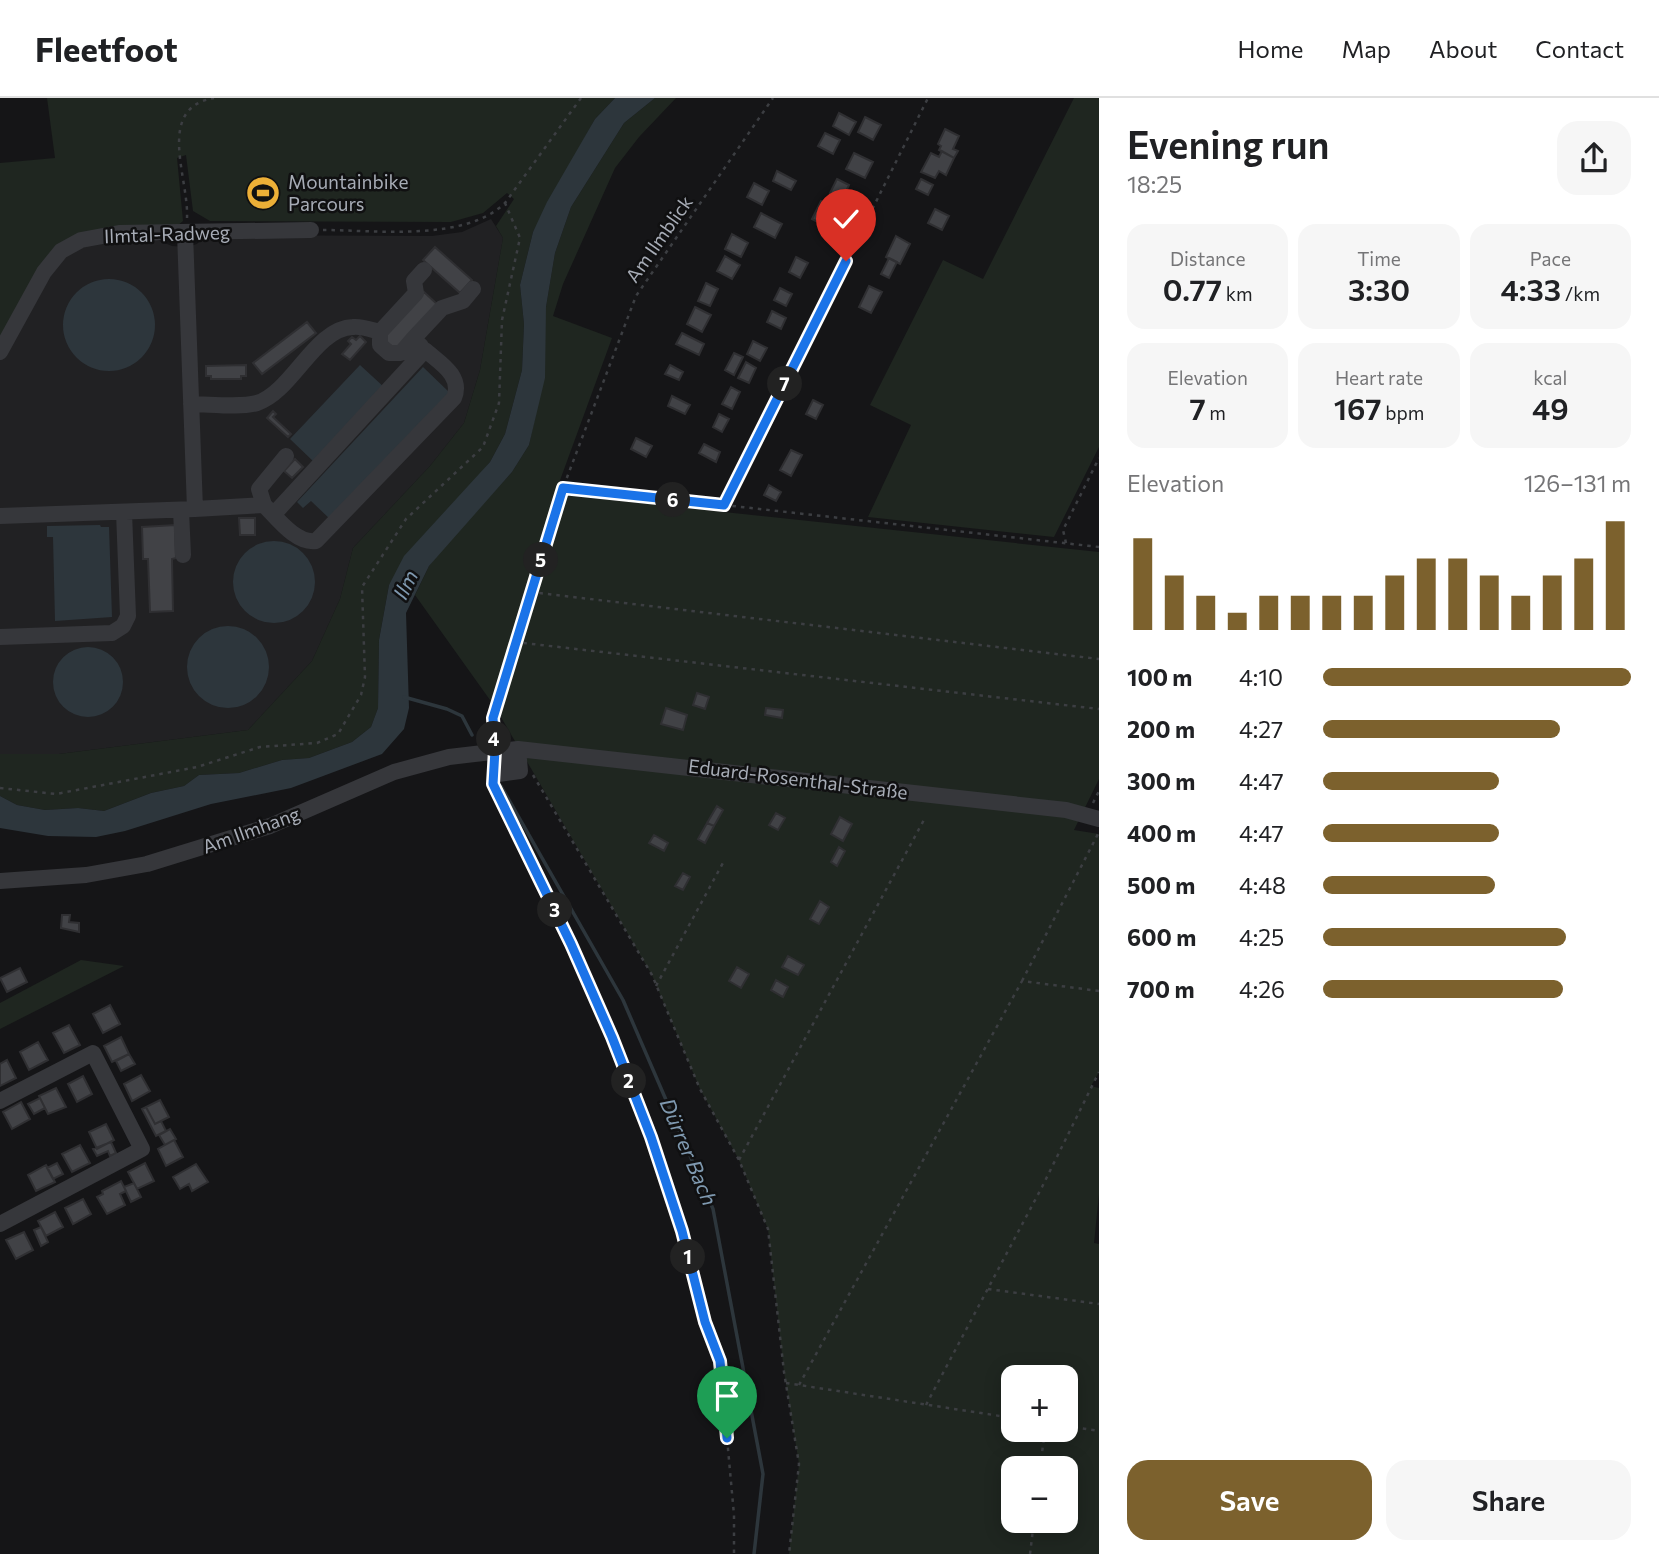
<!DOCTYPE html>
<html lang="en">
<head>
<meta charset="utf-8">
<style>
	:root { --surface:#fff; --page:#f6f6f6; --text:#202124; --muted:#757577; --line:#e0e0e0; --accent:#7c612d }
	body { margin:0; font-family:Commissioner,sans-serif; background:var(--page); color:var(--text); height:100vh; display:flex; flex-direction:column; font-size:26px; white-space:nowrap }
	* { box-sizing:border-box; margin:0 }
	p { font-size:23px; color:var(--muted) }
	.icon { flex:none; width:38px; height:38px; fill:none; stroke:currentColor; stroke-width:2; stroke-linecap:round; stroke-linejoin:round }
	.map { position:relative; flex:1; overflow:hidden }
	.drawer { display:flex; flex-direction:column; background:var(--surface); width:560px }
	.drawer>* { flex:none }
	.fabs { position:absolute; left:1001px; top:1267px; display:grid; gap:14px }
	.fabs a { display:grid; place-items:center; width:77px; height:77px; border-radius:14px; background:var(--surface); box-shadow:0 4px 18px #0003; font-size:35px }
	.pin { position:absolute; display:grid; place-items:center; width:60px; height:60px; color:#fff; margin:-72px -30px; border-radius:50% 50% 50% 0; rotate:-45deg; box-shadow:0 0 7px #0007 }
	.pin .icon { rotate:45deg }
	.km { position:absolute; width:35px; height:35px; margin:-18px; border-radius:50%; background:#222; color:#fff; font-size:19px; line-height:35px; text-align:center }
	.round { display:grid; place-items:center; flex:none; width:74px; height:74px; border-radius:21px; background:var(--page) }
	.head { display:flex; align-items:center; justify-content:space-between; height:119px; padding:0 28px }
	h1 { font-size:38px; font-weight:600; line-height:52px }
	.metrics { display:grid; grid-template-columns:repeat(3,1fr); gap:10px; height:119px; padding:7px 28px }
	.metrics div { display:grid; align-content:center; border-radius:18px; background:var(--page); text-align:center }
	.metrics b { font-size:30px; font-weight:600 }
	.metrics small { font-size:19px; font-weight:400 }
	.metrics p { font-size:19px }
	.chart { height:196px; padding:14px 28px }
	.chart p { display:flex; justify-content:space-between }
	.chart svg { width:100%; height:126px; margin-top:7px; stroke:var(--accent); stroke-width:6 }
	.primary-button { display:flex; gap:14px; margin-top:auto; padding:14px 28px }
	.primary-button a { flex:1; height:80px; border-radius:21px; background:var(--accent); color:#fff; font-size:28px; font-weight:600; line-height:80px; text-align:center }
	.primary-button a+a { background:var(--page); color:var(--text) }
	ul { padding:0 28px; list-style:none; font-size:23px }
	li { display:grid; grid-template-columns:112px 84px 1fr; align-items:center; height:52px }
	li i { height:18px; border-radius:9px; background:var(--accent) }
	header { display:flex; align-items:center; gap:42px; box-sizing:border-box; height:98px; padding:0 35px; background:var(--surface); border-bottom:2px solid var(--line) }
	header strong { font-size:33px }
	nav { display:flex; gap:38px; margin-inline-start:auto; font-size:24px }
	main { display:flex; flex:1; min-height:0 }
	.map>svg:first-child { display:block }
	.built { fill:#212123 }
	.green { fill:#1f2620; fill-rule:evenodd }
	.water { fill:#2d363c }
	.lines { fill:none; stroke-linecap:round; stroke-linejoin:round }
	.stream { stroke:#2d363c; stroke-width:3.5 }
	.building { fill:#414246; stroke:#2f2f32; stroke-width:2 }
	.path { stroke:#3c3e42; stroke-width:2.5; stroke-dasharray:3.5 5; stroke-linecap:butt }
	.minor { stroke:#36373b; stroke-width:16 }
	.route-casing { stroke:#fff; stroke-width:14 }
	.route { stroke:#1a73e8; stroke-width:9 }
	.labels { text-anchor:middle; stroke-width:5; stroke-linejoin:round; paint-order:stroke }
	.poi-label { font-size:19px; fill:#a7acb6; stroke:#101011; text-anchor:start }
	.street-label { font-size:19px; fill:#a7acb6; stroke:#101011 }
	.water-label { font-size:21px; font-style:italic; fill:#7f99b0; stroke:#101011 }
</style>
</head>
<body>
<header>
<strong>Fleetfoot</strong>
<nav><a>Home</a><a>Map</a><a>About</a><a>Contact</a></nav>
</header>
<main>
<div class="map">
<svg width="1099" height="1456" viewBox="0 0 1099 1456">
	<rect width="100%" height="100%" fill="#151517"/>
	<path class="built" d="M491,121l12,19 -23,132 -16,53 -34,43 -77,82 -13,51 -28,62 -64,69 -189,24h-59v-396l56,-96 26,-20 70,-4 20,8 15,1 10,-3 8,-9 227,1 30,-4z"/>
	<path class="green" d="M47,0h568l-20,21 -62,113 -13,53 4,39 -2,46 -17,64 -15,28 -101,123 -10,55 -1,68 -7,19 -19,15 -43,16 -27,2 -43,13 -40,2 -15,11 -33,7 -47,18 -26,-3 -33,2 -28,-5 -17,-9v-42h59l189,-24 64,-69 28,-62 13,-51 77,-82 34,-43 16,-53 23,-132 -7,-12 18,-27 -7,-6 -24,20 -32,9 -241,-1 -17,-10 -7,-56 -9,3 6,63 -6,5 -96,8 -81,107v-178l55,-5z
		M655,0h21l-37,39 -24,31 -52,116 -10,32 59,22 -57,156 544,58v227l-25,51 25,4v238l-8,14 8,2v106l-5,49 5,1v310h-310l10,-90 -15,-92 -16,-143 -29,-69 -39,-71 -48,-114 -157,-268 -80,-112 14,-29 13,-17 70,-77 17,-27 7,-32 10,-106 9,-54 16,-46 53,-84zM1013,1279h53v53h-53zM1013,1370h53v53h-53z
		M1074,0h25v349l-45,90 -186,-20 43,-92 -41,-20 73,-145 40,19z
		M81,862l43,6 -124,63v-26z"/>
	<path class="water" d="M615,0h40l-31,25 -53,84 -16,46 -9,54 -1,71 -16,67 -17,27 -83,94 -23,47 3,95 -5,21 -22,25 -91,34 -80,16 -86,27 -29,6 -48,-1 -48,-8v-32l17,9 28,5 33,-2 26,3 47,-18 33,-7 15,-11 40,-2 43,-13 27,-2 43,-16 19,-15 7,-19 1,-68 10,-55 15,-29 86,-94 15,-28 17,-64 2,-46 -4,-39 13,-53 14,-30 48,-83z
		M63 227a46 46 0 1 1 92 0a46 46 0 1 1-92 0Z
		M360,267l25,23 -71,74 -24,-23z
		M423,269l27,26 -119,127 -20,-19 -8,7 -6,-6z
		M100,427l1,2h8l3,90 -57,4 -2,-84h-6v-11z
		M233 484a41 41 0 1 1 82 0a41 41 0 1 1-82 0Z
		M187 569a41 41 0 1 1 82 0a41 41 0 1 1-82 0Z
		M53 584a35 35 0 1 1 70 0a35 35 0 1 1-70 0Z"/>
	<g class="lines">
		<path class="stream" d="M404,599l43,12 15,7 10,19
			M501,688l122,214 90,209 50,265 -9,80"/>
	</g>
	<path class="building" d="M839,15l17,9 -7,13 -16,-9z
		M865,19l16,8 -8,15 -15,-8z
		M945,31l14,7 -6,13 5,2 -4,7 -15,-8 2,-4 -3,-2z
		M825,35l15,7 -7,14 -15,-8z
		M942,53l12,7 -8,17 -7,-4 -4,7 -14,-6 10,-19 8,4z
		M854,55l19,9 -8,16 -19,-9z
		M777,73l19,10 -5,9 -18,-9z
		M837,81l12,6 -7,15 -12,-7z
		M921,81l12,6 -5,10 -12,-6z
		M754,85l15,8 -7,14 -15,-8z
		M821,103l21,10 -9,19 -21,-11z
		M935,111l14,7 -7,14 -14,-7z
		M761,115l21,11 -7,14 -21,-11z
		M732,136l16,9 -7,14 -16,-8z
		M896,138l14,8 -10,20 -14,-7z
		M435,149l37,33 -12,13 -37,-33z
		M725,158l15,9 -8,14 -15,-8z
		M796,159l12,6 -8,15 -11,-6z
		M889,160l8,4 -8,16 -8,-4z
		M706,185l12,6 -8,17 -12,-5z
		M869,188l13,6 -11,21 -12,-6z
		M780,190l12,6 -6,12 -12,-6z
		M424,194l14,13 -39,43 -14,-4v-9z
		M695,209l16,8 -9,17 -15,-8z
		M772,213l14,7 -5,11 -14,-7z
		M307,224l9,11 -54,41 -9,-11z
		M682,235l22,11 -5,11 -23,-11z
		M360,238l6,6 -16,18 -8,-6 9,-10 -3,-3 4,-4 4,3z
		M753,243l14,7 -7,13 -13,-7z
		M734,255l9,4 -9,18 -9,-5z
		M746,264l10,6 -7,15 -11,-5z
		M246,267v11h-5v3h-30v-3h-5v-10z
		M670,267l13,7 -4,8 -14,-6z
		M731,289l9,5 -8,17 -10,-5z
		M672,298l18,9 -5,9 -17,-8z
		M813,302l10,5 -7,14 -10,-5z
		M273,313l3,3 -3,3 18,17 -3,3 -21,-19z
		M719,316l10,5 -7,13 -9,-5z
		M636,340l16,8 -6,11 -15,-8z
		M704,346l16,8 -4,10 -17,-9z
		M791,352l11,5 -11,21 -11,-6z
		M295,361l8,8 -11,11 -8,-7z
		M769,387l12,7 -5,9 -12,-6z
		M239,420h16v17h-15z
		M175,427l1,33 -4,1 1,52 -23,1 -2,-53h-5l-1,-32z
		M697,595l12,4 -4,12 -12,-4z
		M666,610l21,7 -4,15 -22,-6z
		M766,610l17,2 -1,8 -17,-3z
		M717,708l6,4 -9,16 -7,-3z
		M776,715l9,5 -7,12 -9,-5z
		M840,719l12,7 -9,17 -12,-7z
		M707,725l7,3 -9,17 -7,-4z
		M654,737l14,8 -4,8 -15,-8z
		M839,749l6,4 -8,15 -6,-4z
		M683,775l7,4 -7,13 -8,-4z
		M820,803l9,6 -10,17 -9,-5z
		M62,817h8l-1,7 10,1v9l-18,-4z
		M788,858l16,9 -6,10 -16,-8z
		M737,869l12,7 -8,14 -12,-7z
		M20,870l7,14 -20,10 -7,-14z
		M776,882l12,7 -5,10 -12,-7z
		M110,907l10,19 -17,9 -10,-19z
		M69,927l11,20 -16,8 -11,-20z
		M121,939l8,17 -17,8 -8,-16z
		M38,944l10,18 -19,10 -9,-18z
		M129,956l6,10 -14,7 -5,-10z
		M7,962l9,18 -16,8v-22z
		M141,977l9,16 -18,10 -8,-17z
		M83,978l9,18 -15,8 -9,-18z
		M56,990l10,19 -18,7 -9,-18z
		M40,1000l5,10 -11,6 -6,-10z
		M160,1002l9,17 -14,7 -9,-17z
		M21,1004l9,17 -18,10 -9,-17z
		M146,1009l9,17 6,-3 5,10 -10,5 -14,-27z
		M106,1026l8,16 -17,9 -8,-17z
		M170,1031l6,10 -11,6 -6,-10z
		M174,1042l9,17 -17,9 -8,-17z
		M111,1044l5,11 -6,3 -2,-5 -11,5 -4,-7z
		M80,1047l10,18 -18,9 -10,-18z
		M57,1065l6,11 -10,5 -6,-11z
		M145,1065l9,18 -17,8 -9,-17z
		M196,1066l12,18 -16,9 -3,-7 -9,5 -7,-12z
		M46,1067l9,17 -19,9 -8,-16z
		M121,1083l5,10 -6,3 5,11 -18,9 -10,-17 6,-3 -1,-3z
		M134,1085l7,14 -10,5 -7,-15z
		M83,1101l8,15 -18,10 -8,-16z
		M55,1114l8,15 -17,9 -8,-15z
		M41,1129l7,15 -7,4 -7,-16z
		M24,1134l9,18 -17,9 -10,-19z"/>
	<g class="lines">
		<path class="path" d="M187,120c2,-40 -32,-110 27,-120
			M323,132c52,0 142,12 182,-27l76,-105
			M563,390l161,17 204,-407
			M724,407l375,42
			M1066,445l-3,-13 36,-72
			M531,494l568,67
			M515,544l584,67
			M494,641l1,-32 68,-219 73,-192 137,-198
			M533,677l119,200 48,114 39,71 29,69 16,143 15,92 -10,90
			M494,689l77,157 41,93 39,100 31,94 23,91 15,39 14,154v39
			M0,690l56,6 141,-27 63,-20 57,-4 21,-9 23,-39 4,-18 -3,-90 44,-68 77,-72 16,-44 3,-83 18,-82 -15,-35
			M1093,705l6,-12
			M1022,883l77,-149
			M656,888l68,-125
			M739,1062l186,-342
			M988,1191l111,15
			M786,1285l227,35
			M799,1287l223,-404 77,10
			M926,1307l116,-218 57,-115
			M1066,1328l33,5
			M1040,1370l5,-38
			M1030,1456l4,-33"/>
		<path class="minor" d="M413,241l-12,14h-12l-9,-8v-13l36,-39 -2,-12 10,-11
			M421,248l-8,-7 29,-31 21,-7 10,-12
			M0,254l44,-80 17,-21 20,-11 38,-7 192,-3
			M191,306c18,0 50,4 66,-1 36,-12 58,-75 96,-76 9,-1 19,3 27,5
			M264,407l-5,-16 27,-33
			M195,411l69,-4c13,13 32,39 52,36l138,-143c9,-22 -14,-35 -29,-48l-151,164
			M181,412l2,45
			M0,418l195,-7 -10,-276
			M0,539l112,-4 11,-7 5,-10 -4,-104
			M518,651l2,22 -22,3 -2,-10 23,-2
			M0,783l86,-6 61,-11 123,-38 124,-54 55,-15 69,-8 548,61 33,9
			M0,1003l93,-48 49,96 -142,75"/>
	</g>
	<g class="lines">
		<g class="route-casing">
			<path id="route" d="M727,1340l-7,-77 -15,-39 -23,-91 -31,-94 -39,-100 -41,-93 -78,-160 2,-34 -2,-32 70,-230 161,17 122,-244"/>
		</g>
		<use href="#route" class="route"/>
	</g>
	<defs>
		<g id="stadium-disc" transform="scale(1.75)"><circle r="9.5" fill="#ecaf37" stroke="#101011"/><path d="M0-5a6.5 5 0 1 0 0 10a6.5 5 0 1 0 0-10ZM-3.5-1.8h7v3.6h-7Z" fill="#111"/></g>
	</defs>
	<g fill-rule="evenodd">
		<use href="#stadium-disc" x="263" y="95"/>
	</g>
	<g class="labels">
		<g class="poi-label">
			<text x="288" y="91">Mountainbike<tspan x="288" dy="22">Parcours</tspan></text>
		</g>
		<g class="street-label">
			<text transform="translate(167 136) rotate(-2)" y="7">Ilmtal-Radweg</text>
			<text transform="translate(659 141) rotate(-55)" y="7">Am Ilmblick</text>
			<text transform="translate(798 681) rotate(7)" y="7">Eduard-Rosenthal-Straße</text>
			<text transform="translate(251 732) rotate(-20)" y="7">Am Ilmhang</text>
		</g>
		<g class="water-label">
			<text transform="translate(406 487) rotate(-64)" y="7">Ilm</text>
			<text transform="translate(688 1054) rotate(67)" y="7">Dürrer Bach</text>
		</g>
	</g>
</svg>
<div class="fabs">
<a>+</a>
<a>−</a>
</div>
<div class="pin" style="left:727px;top:1340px;background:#1e9e55"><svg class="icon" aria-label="arrive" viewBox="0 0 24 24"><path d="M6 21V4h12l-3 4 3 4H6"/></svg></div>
<div class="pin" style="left:846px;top:163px;background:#d93025"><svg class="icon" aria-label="check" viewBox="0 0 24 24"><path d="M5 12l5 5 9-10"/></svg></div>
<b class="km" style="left:688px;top:1159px">1</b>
<b class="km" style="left:629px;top:983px">2</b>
<b class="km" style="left:555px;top:812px">3</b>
<b class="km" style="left:494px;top:641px">4</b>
<b class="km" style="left:541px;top:462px">5</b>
<b class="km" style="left:673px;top:402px">6</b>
<b class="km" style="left:785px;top:286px">7</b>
</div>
<section class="drawer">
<div class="head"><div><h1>Evening run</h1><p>18:25</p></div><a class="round"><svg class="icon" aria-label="share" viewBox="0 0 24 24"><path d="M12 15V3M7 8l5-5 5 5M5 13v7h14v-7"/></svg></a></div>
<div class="metrics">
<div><p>Distance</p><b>0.77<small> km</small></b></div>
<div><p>Time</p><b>3:30</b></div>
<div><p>Pace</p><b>4:33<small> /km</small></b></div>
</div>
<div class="metrics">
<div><p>Elevation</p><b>7<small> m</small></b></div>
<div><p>Heart rate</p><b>167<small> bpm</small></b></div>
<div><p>kcal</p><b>49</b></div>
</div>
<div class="chart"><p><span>Elevation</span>126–131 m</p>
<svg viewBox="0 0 160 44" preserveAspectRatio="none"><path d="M5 44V12M15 44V25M25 44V32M35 44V38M45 44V32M55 44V32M65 44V32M75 44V32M85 44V25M95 44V19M105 44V19M115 44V25M125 44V32M135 44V25M145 44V19M155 44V6"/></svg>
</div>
<ul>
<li><b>100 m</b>4:10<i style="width:100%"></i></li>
<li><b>200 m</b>4:27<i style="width:77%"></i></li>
<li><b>300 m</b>4:47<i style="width:57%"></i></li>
<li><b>400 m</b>4:47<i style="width:57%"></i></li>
<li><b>500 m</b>4:48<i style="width:56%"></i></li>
<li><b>600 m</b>4:25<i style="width:79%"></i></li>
<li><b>700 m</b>4:26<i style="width:78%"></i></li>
</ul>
<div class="primary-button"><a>Save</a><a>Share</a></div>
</section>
</main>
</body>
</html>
